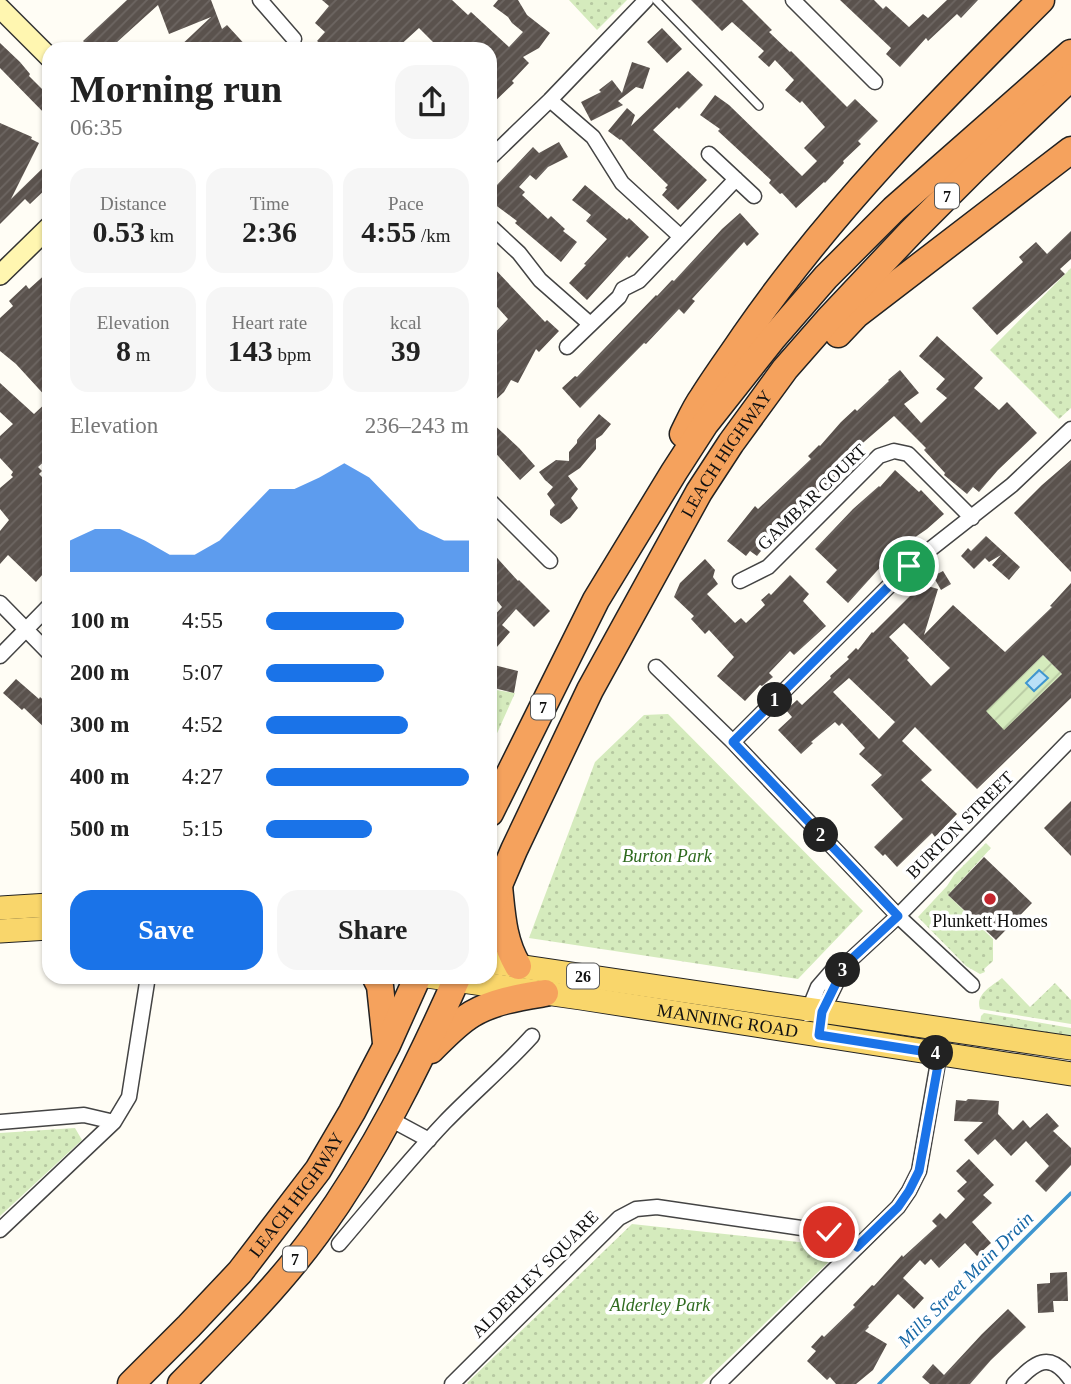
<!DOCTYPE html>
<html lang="en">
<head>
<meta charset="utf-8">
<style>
	:root { --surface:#fff; --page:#f6f6f6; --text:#222; --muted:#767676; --accent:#1a73e8 }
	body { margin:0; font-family:Georgia,serif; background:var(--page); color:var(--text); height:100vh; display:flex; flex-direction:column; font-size:26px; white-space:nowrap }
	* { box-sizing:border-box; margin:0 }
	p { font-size:23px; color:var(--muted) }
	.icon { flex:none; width:38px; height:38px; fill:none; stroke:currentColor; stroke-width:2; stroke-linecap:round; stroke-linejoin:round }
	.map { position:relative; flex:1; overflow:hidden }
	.drawer { position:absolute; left:42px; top:42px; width:455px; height:942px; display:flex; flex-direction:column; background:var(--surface); border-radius:21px; box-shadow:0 2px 5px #0004 }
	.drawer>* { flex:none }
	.pin { position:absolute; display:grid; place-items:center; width:60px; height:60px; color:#fff; margin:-30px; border:4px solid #fff; border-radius:50%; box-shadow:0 2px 7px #0007 }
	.km { position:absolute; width:35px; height:35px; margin:-18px; border-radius:50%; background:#222; color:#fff; font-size:19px; line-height:35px; text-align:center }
	.round { display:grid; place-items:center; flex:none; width:74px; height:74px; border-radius:21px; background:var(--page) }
	.head { display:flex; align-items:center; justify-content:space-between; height:119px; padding:0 28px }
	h1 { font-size:38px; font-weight:800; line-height:52px }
	.stats { display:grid; grid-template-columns:repeat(3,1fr); gap:10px; height:119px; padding:7px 28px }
	.stats div { display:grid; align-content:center; border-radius:18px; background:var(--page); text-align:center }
	.stats b { font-size:30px; font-weight:800 }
	.stats small { font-size:19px; font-weight:400 }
	.stats p { font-size:19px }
	.chart { height:196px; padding:14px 28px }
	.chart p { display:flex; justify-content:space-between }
	.chart svg { width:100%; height:126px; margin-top:7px; fill:var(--accent); opacity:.7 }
	.cta { display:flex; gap:14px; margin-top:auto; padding:14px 28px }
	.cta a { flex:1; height:80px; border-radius:21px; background:var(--accent); color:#fff; font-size:28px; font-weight:800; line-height:80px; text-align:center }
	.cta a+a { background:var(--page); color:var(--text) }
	ul { padding:0 28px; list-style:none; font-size:23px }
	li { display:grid; grid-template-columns:112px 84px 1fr; align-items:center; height:52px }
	li i { height:18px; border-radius:9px; background:var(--accent) }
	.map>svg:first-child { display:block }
	.grass { fill:url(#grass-dots) }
	.garden { fill:url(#garden-furrows) }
	.water { fill:url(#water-waves); stroke:#3f96cf; stroke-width:2 }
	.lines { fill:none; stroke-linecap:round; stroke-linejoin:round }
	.stream { stroke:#3f96cf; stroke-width:3.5 }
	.building { fill:url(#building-hatch); fill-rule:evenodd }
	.lane-casing { stroke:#444; stroke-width:10 }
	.street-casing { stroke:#444; stroke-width:17 }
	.secondary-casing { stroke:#333; stroke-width:22 }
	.primary-casing { stroke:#222; stroke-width:25 }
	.highway-casing { stroke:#222; stroke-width:29 }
	.lane { stroke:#fff; stroke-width:7 }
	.street { stroke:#fff; stroke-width:14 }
	.secondary { stroke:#fff6b0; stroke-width:19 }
	.primary { stroke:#f9d66b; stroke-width:23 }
	.highway { stroke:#f5a25d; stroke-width:26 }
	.route-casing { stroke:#fff; stroke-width:14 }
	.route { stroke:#1a73e8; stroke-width:9 }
	.poi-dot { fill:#c4262e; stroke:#fff; stroke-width:2.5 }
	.labels { text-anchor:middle; stroke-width:7; stroke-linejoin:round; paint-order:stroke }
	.shield { fill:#fff; stroke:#585858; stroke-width:2 }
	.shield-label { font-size:16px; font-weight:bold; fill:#111 }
	.street-label { font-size:18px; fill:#111; stroke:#fff }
	.park-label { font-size:18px; font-style:italic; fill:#2f6b1f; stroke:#fff }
	.poi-label { font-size:18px; fill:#111; stroke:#fff }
	.water-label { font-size:19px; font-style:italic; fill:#1768a6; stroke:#fff }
</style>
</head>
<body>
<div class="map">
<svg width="1071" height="1384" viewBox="0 0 1071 1384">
	<defs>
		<pattern id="grass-dots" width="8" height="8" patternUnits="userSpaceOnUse" patternTransform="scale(1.75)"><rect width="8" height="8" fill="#d5ebbd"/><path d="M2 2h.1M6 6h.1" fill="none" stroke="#b6c8a1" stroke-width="1.8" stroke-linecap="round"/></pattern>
		<pattern id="garden-furrows" width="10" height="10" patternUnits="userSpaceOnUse" patternTransform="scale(1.75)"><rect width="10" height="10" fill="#d5ebbd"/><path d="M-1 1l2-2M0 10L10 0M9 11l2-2" fill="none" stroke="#b6c8a1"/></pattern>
		<pattern id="water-waves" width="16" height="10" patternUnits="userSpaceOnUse" patternTransform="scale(1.75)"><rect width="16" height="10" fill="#b9e0f7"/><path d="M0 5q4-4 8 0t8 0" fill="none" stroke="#9ebfd3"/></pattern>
		<pattern id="building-hatch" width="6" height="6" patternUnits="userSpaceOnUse" patternTransform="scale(1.75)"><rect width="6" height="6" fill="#5a524d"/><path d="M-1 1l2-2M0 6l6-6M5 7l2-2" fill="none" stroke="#6d6662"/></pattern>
	</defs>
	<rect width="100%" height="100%" fill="#fffdf5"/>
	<path class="grass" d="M569,0h58l-30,30z
		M1071,268v140l-12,11 -69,-69z
		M490,689l25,4 -25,56z
		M668,714l195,197 -65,68 -269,-41 66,-176 49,-47z
		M986,843l5,5 -43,47 45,44v22l-9,8 1,3 -5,2 -14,-8 -48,-49 29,-31 7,-11z
		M1002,978l28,29 25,-24 16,17v24l-91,-15c-5,-15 12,-23 22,-31z
		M984,1013l87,15v12l-91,-16 1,-8z
		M75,1128l7,12 -82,76v-83z
		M632,1224l212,23 -142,137h-234l-1,-1z"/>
	<path class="garden" d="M1043,655l19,19 -79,77 -19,-19z"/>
	<path class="water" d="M1039,670l9,8 -14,13 -8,-8z"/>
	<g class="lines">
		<path class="stream" d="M879,1384l192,-191"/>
	</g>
	<path class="building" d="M127,0h84l11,29 5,-4 22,24h-72l34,-32 -42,17 -11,-29 -42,38 6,6h-31l-8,-8z
		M322,0h130l16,15 3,-3 38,35 14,-15 -11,-9 -4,-6 -15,-11 5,-6h20l9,15 23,18 -11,15 -16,9 6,6 -17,18 2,2 -24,23v-57h-64l7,-7 -14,-14 -23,21h-69l-10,-8 8,-9 -10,-9 14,-17z
		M691,0h51l30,30 -3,2 21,20 1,-1 56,56 8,-8 23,22 -20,20 3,3 -18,17 1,2 -19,20 -1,-1 -28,26 -14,-15 -2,1 -11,-11 2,-3 -53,-49 2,-2 -20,-14 15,-20 14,10 73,71 15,-15 -13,-13 21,-21 -23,-26 -2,2 -15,-13 9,-10 -19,-20 -6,7 -11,-10 6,-6 -32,-29 -10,9z
		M840,0h34l9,9 3,-3 23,21 14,-13 5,4 19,-18h31l-17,18 -4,-4 -29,27 -2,-3 -26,29 -14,-13 5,-6z
		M662,28l20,21 -15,14 -20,-21z
		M0,43l20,19 10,12 -1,2 20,20v22l-49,-50z
		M632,62l18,6 -7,21 -7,-2 -18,14 5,4 -32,16 -10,-19 20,-10 -2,-2 13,-10 10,13z
		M688,71l15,14 -24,24 -2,-2 -24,23 54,50 -29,30 -16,-15 5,-6 -2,-1 3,-3 -47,-46 -1,1 -12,-9 19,-23 8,7 -4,11z
		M0,123l32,14 -1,2 8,4 -28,56 38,-37v24l-19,18 -5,-5 -25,25z
		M559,142l9,15 -20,10 -12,13 -6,-5 -11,12 6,5 -3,3 26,24 3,-3 14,13 -2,2 14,11 -16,20 -46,-39 2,-2 -27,-20v-10l6,-7 1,1 36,-38 6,6z
		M585,185l42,35 2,-2 20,19 -20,21 -2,-2 -40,44 -18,-17 17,-18 -2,-1 23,-25 -21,-18 5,-6 -19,-15z
		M740,213l19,21 -12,12 -3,-4 -52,57 3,2 -11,13 -5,-5 -33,35 -2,-1 -64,65 -18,-20 13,-12 2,1 79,-82 1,1 15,-16 2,1 48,-52z
		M1071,231v28l-11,10 5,5 -68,61 -25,-27 51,-46 -4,-5 17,-15 11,12z
		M490,264l55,58 2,-2 12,11 -20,21 -3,-3 -18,34 -7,-3 -7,12 -14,13v-67l18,-19 -18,-20z
		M49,271v129l-33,-36 -16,-13v-33l13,-12 -4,-5 17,-16 3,4z
		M937,336l46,42 -9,10 25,22 8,-8 30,31 -39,37 -19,22 -6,-5 -6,7 -23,-19 1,-2 -21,-23 2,-2 -32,-32 -37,32 -16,20 1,2 -56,53 -1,-2 -28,35 -7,-5 -4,5 -19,-15 28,-35 3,3 53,-50 -3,-3 11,-11 1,1 21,-24 14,-13 2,2 32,-30 -1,-1 12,-10 19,23 -15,11 17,19 26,-25 -11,-9 9,-10 -26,-23z
		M0,383l34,31 15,-14v57l-11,10 4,4 -3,3 10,10v83l-13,15 -28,-27 -8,9v-33l9,-11 -9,-11v-21l13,-11 -2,-2 2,-3 -13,-14v-22l13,-12 -13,-12z
		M599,414l12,10 -9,11 -6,4v10l-16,19 -12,8 10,13 -7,9 7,10 -8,10 -9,6 -11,-9v-5l5,-5 -8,-11 6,-7 -8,-7 -6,-8 17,-12 13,1v-9l8,-9v-3z
		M490,421l29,27 16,18 -15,14 -30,-33z
		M1071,460v112l-57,-59 28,-28z
		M895,470l24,22 2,-2 23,24 -17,15 -13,9 -1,-1 -26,27 -2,-2 -37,41 -22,-21 11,-12 -22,-21 38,-40 26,-23 1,1z
		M986,536l34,31 -11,13 -17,-15 9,-10 -12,7 -4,-4 -11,11 -13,-13 7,-8 3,3z
		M490,550l28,31 1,-1 31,31 -16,16 -18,-18 -14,16 8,7 -20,23v-35l12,-13 -12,-15z
		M705,559l10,11 -2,7 5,7 -11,10 28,29 6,-5 5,5 19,-18 -4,-5 8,-7 2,2 19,-20 19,19 -6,7 23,25 -32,29 -4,-4 -21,22 4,4 -11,9 -2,-1 -15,16 -28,-25 17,-19 -25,-27 -4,4 -14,-15 3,-3 -20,-19 6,-14z
		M943,571l8,13 -10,6 -8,-14z
		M917,583l21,6 -14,46 29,-30 52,47 47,-45 -2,-1 21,-23v115l-94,91 -62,-62 -13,14 30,29 -11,10 36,34 -22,23 -3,-4 -35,34 -12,-13 -2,2 -9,-9 29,-28 -32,-34 11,-10 -23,-21 6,-6 -23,-25 -3,3 -4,-4 -24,20 2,1 -12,11 -23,-24 14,-13 -6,-7 11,-10 5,5 29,-27 -1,-2 19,-17 -2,-2 9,-9 2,2 14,-18 1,1 42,-42zM904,623l46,45 -19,18 -24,-26 2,-2 -20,-21zM1043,655l19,19 -58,56 -18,-19zM849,678l46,44 -16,17 -46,-47z
		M490,664l28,7 -4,22 -24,-6z
		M16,679l23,20 1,-2 9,8v27l-25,-24 -2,2 -19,-17z
		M1071,801v55l-27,-28z
		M984,857l48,46 -36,37 -48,-45z
		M968,1099l31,2 -1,13 15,16 10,-10 7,8 17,-15 12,13 -6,5 18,17v17l-25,27 -11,-11 14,-15 -23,-25 -15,15 -16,-17 -17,16 -14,-15 19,-18 -29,-1 2,-21 10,1z
		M969,1159l25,26 -11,10 9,8 -20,19 19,21 -14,13 -12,-13 -26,25 -8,-9 -6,6 -5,-5 -17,18 21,20 -10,11 -16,-15 -30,32 1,1 -4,4 22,13 -14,26 -17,14h-20l-6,-7 -3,3 -20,-19 9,-10 -5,-4 11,-12 2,2 31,-30 -2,-2 19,-20 2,1 28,-31 1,2 34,-31 -5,-5 8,-8 6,6 19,-20 -8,-8 10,-9 -11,-11z
		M1067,1272l1,29h-15l1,11 -16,1 -1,-29 13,-1v-10z
		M1008,1309l18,18 -35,33 -21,24h-40l-8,-7 11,-13 11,11 38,-41z"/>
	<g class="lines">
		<g class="lane-casing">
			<path id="lane" d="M656,0l103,106"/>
		</g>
		<g class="street-casing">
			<path id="street" d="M260,0l34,39
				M793,0l82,82
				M550,100l43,37 29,46 59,54
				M709,154l45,42
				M490,158l60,-58 96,-100
				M490,226l29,27 21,27 50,44
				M567,347l52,-50 4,-8 16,-8 97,-102
				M490,501l60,60
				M740,581l28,-14 111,-111 15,-5 14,3 64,64
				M0,603l49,50
				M0,656l49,-50
				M656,667l77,75 165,174 74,69
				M733,742l176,-176 103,-81 59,-56
				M807,1014l11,-27 13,-15 14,-7 53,-49 173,-177
				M819,1035l3,-23 23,-47
				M390,1119l39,21
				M0,1122l84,-7 30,7
				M0,1230l114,-108 15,-25 19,-121
				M339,1244c35,-41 69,-83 106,-122 28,-29 60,-56 87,-86
				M452,1384l167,-166 17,-9 21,-2 172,25 18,7 10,8
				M718,1384l180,-177 11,-16 10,-20 25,-143
				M1014,1384c21,-21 35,-35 57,-4"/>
		</g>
		<g class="secondary-casing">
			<path id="secondary" d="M0,8l49,49
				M0,275l49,-48"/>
		</g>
		<g class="primary-casing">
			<g id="primary">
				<path d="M0,908l49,-3"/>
				<path d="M0,931l49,-3"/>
				<path d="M490,962l581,86"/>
				<path id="s1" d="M427,976l154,22 490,76"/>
			</g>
		</g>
		<g class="highway-casing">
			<g id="highway">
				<path d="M838,334l18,-19 215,-165"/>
				<path d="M683,434c6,-12 12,-26 20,-37 13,-21 28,-41 42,-62 85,-123 191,-230 296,-335"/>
				<path d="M490,813l106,-213 78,-128 31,-48 68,-86 53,-61 68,-68 177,-156"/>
				<path d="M499,886c3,29 4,55 19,80"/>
				<path id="s2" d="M490,906l24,-56 76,-160 109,-198 32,-49 54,-74 43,-49 83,-88 63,-63 97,-92"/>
				<path d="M375,976l5,10 6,57"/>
				<path d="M431,1050c13,-13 26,-27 41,-36 22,-13 49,-17 73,-21"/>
				<path id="s3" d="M131,1384l58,-58 51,-54 78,-102 34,-58 35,-67 31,-69"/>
				<path d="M181,1384c47,-48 96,-96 136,-151 58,-80 101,-167 141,-257"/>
			</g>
		</g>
		<use href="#lane" class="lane"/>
		<use href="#street" class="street"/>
		<use href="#secondary" class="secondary"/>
		<use href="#primary" class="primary"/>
		<use href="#highway" class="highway"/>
	</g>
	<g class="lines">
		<g class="route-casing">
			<path id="route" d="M829,1232l18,6 10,9 41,-40 11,-16 10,-20 21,-117 -121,-19 3,-23 23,-47 53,-49 -165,-174 176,-176"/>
		</g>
		<use href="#route" class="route"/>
	</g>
	<circle class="poi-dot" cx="990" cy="899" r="7"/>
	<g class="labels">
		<g class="shield">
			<rect x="935" y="183.5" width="24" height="25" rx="5"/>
			<rect x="531" y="694.5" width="24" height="25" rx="5"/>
			<rect x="567" y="963.5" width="32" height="25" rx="5"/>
			<rect x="283" y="1246.5" width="24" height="25" rx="5"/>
		</g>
		<g class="shield-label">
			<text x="947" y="202">7</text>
			<text x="543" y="713">7</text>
			<text x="583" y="982">26</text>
			<text x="295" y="1265">7</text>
		</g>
		<g class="street-label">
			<text dy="6" stroke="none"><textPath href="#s2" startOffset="511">LEACH HIGHWAY</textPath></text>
			<text transform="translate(812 497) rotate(-44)" y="6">GAMBAR COURT</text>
			<text transform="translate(960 825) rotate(-45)" y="6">BURTON STREET</text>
			<text dy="6" stroke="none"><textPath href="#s1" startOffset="304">MANNING ROAD</textPath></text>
			<text dy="6" stroke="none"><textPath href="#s3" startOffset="252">LEACH HIGHWAY</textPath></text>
			<text transform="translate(535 1274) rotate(-45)" y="6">ALDERLEY SQUARE</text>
		</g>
		<g class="park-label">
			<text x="667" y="862">Burton Park</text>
			<text x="660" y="1311">Alderley Park</text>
		</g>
		<g class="poi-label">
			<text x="990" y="927">Plunkett Homes</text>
		</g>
		<g class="water-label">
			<text transform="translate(965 1279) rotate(-45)" y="7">Mills Street Main Drain</text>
		</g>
	</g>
</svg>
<div class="pin" style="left:909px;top:566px;background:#1e9e55"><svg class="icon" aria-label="arrive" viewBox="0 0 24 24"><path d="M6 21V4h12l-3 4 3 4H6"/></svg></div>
<div class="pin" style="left:829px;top:1232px;background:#d93025"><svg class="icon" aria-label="check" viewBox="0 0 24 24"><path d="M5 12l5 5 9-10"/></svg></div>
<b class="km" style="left:775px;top:700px">1</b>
<b class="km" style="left:821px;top:835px">2</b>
<b class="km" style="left:843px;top:970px">3</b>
<b class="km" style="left:936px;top:1053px">4</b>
<section class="drawer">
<div class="head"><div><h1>Morning run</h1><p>06:35</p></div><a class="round"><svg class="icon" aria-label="share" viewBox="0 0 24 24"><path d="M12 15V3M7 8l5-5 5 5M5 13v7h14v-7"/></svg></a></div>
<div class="stats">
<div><p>Distance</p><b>0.53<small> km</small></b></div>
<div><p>Time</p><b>2:36</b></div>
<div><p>Pace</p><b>4:55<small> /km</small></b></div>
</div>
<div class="stats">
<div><p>Elevation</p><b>8<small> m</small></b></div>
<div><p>Heart rate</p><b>143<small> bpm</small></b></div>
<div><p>kcal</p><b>39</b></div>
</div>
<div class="chart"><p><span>Elevation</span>236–243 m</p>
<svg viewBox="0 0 160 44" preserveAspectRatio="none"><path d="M0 44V33L10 29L20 29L30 33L40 38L50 38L60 33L70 24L80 15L90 15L100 11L110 6L120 11L130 20L140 29L150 33L160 33V44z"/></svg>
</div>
<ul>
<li><b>100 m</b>4:55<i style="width:68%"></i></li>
<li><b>200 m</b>5:07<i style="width:58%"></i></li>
<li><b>300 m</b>4:52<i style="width:70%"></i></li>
<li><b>400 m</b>4:27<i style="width:100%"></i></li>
<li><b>500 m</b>5:15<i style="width:52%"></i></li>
</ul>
<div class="cta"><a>Save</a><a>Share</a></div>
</section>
</div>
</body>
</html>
